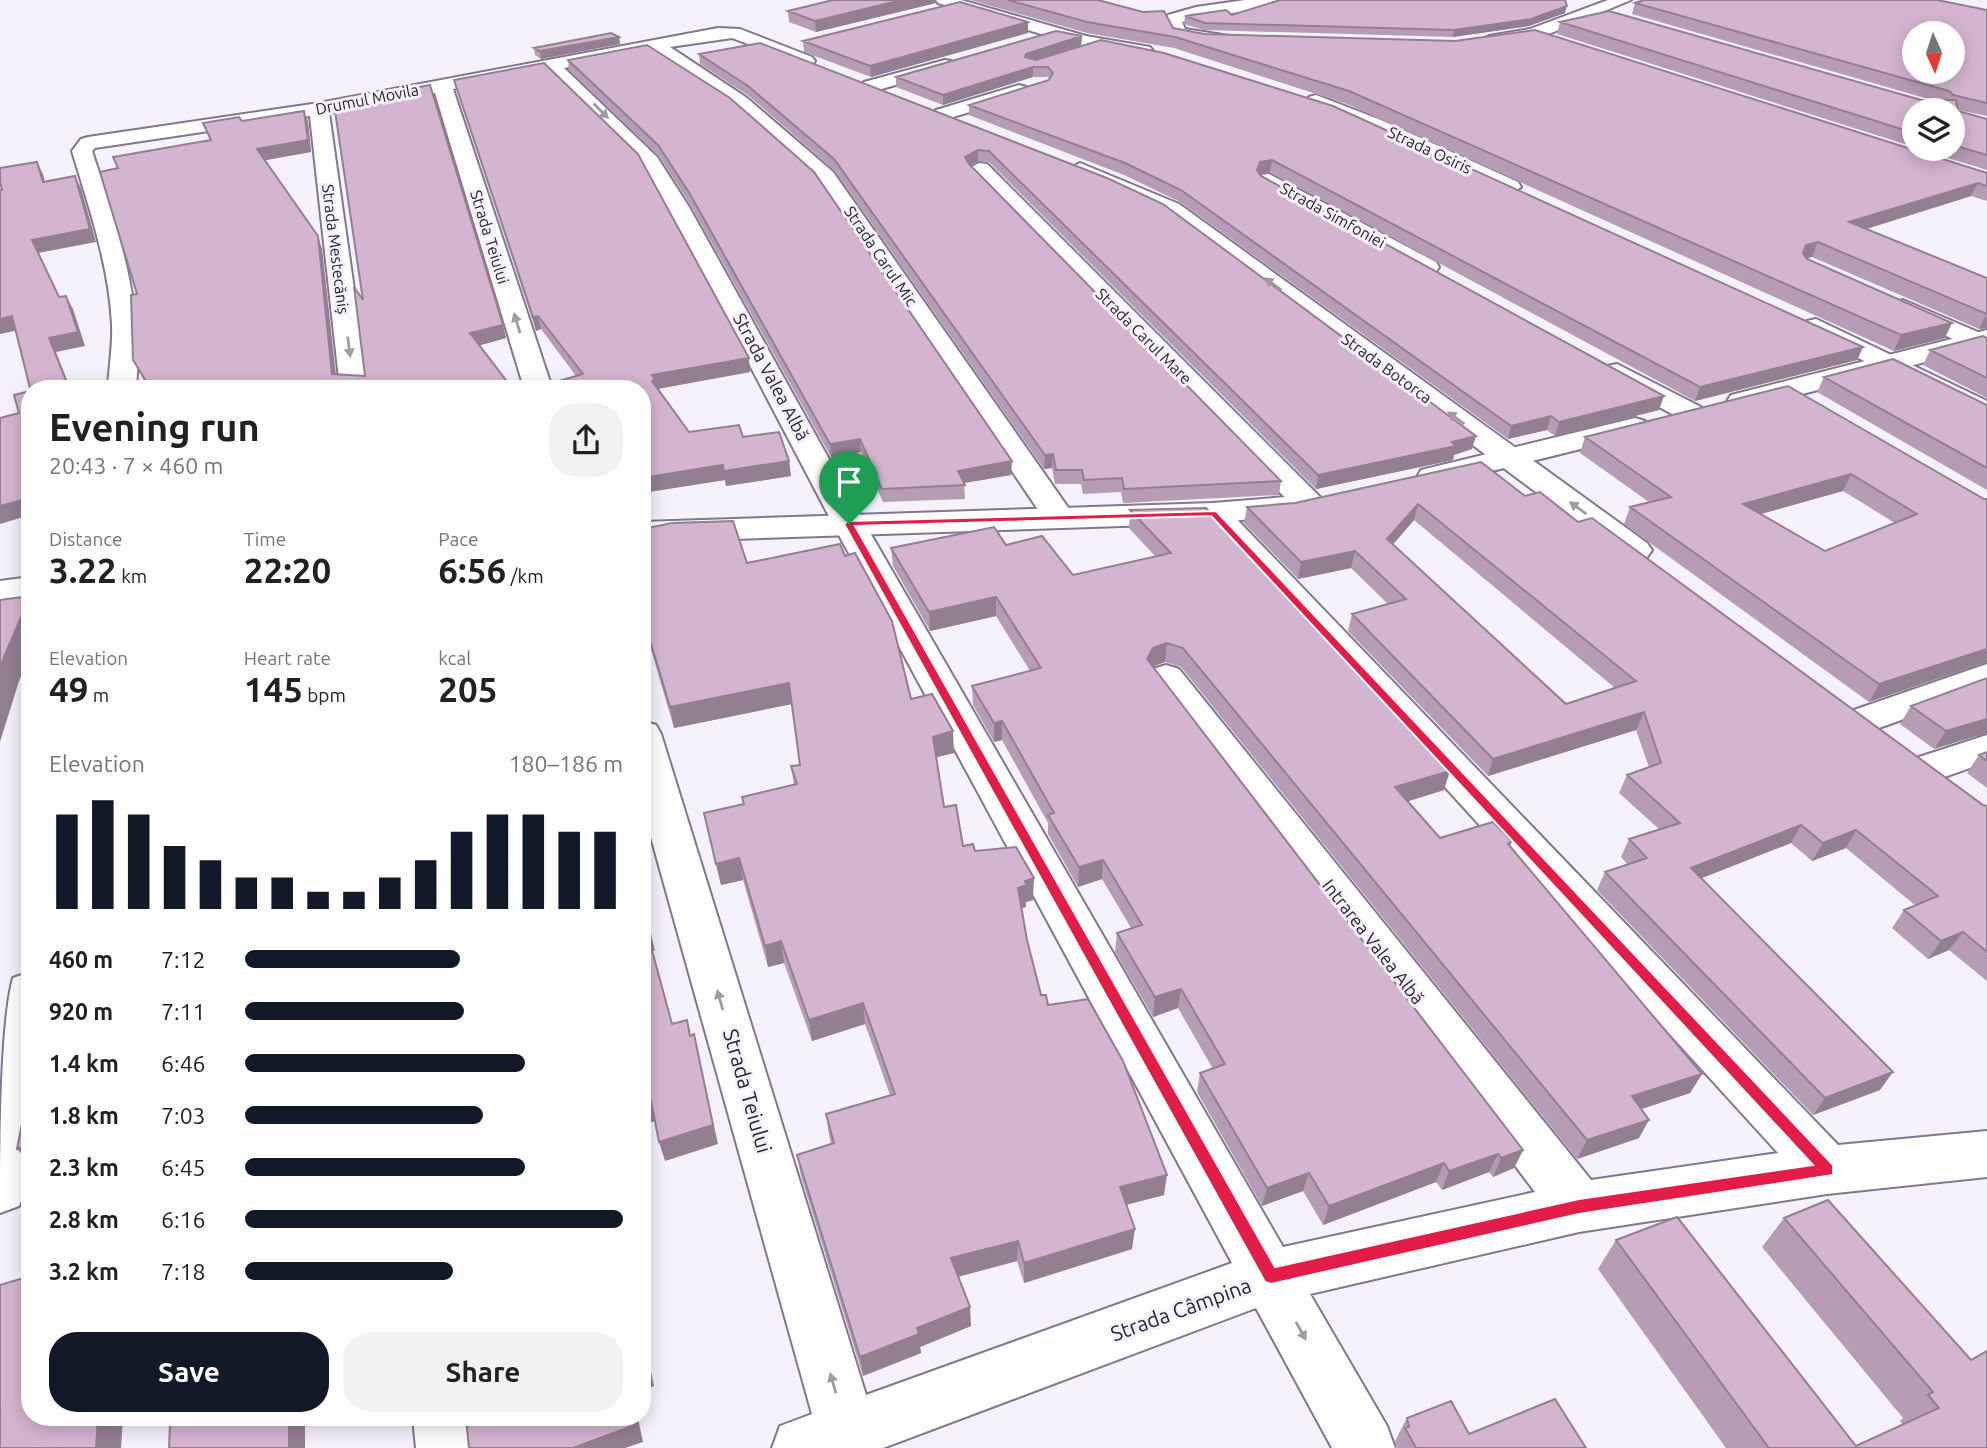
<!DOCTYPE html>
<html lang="en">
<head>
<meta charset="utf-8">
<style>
	:root { --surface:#fff; --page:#f2f2f2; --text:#202124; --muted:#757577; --accent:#111827 }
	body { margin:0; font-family:Ubuntu,sans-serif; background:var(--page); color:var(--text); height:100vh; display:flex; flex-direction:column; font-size:26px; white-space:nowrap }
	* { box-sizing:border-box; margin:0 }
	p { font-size:23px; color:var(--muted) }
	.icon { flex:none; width:38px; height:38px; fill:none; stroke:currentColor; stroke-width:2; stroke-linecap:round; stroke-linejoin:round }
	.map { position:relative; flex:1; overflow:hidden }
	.sheet { position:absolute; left:21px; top:380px; width:630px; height:1046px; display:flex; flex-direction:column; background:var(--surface); border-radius:28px; box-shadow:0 4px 18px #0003 }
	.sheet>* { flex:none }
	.needle { width:46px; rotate:177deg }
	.tools { position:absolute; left:1902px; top:21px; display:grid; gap:14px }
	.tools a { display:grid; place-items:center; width:63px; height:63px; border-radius:50%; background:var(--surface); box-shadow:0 4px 18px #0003; font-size:35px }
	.pin { position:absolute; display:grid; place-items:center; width:60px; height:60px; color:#fff; margin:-72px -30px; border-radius:50% 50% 50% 0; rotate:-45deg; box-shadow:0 0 7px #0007 }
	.pin .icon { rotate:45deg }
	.round { display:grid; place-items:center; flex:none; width:74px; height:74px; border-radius:28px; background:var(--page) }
	.headline { display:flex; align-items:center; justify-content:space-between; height:119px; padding:0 28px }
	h1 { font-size:38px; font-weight:700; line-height:52px }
	.metrics { display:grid; grid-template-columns:repeat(3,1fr); gap:10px; height:119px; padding:7px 28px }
	.metrics div { display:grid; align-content:center }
	.metrics b { font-size:35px; font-weight:700 }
	.metrics small { font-size:19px; font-weight:400 }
	.metrics p { font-size:19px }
	.chart { height:196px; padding:14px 28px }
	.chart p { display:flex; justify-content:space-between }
	.chart svg { width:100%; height:126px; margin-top:7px; stroke:var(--accent); stroke-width:6 }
	.button { display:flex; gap:14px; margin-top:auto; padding:14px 28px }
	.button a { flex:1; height:80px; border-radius:28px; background:var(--accent); color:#fff; font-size:28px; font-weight:700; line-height:80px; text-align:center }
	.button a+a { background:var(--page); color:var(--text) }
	ul { padding:0 28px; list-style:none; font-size:23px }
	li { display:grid; grid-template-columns:112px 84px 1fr; align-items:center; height:52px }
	li i { height:18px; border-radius:9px; background:var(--accent) }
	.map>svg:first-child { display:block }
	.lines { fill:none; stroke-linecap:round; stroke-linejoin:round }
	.street-casing { stroke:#807792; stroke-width:4 }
	.secondary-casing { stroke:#807792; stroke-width:4 }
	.street { fill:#fff; fill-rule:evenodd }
	.secondary { fill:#fff; fill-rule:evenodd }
	.wall { fill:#b69cb4; fill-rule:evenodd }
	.shaded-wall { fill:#947f92 }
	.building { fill:#d4b5d1; stroke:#947f92; stroke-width:2; fill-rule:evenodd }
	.oneway { fill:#9e9ca1 }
	.route { fill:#e11d48; stroke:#fff; stroke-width:2; fill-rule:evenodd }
	.labels { text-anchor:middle; stroke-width:6; stroke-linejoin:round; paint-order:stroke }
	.far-street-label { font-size:16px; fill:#28242f; stroke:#f5f2fe }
	.street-label { font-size:18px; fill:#28242f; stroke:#f5f2fe }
	.near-street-label { font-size:21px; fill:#28242f; stroke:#f5f2fe }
</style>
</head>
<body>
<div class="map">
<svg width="1987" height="1448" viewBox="0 0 1987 1448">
	<rect width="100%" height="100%" fill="#f5f2fe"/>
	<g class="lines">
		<g class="street-casing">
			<path id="street" d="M936,0h25l125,36 64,11 3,4 -9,5 -66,-11 -140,-42z
				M1245,0h41l-8,5 -96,17 3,7 44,7 3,4 -9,5 -50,-8 -8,-13 3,-9 28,-8z
				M1608,0h23l-92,38 -50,8 -9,-5 9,-5 41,-7z
				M718,28l22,1 72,28 3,4 -3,4 -6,1 -74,-28 -62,9 77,51 86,74 241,344 -5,7 -11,3 -11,-3 -230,-342 -84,-75 -82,-55 -87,17 93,89 32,50 176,317 418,723 252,-55 -382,-507 -6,-8 6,-8 13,-4 13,4 412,511 187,-27 -576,-633 -5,-7 5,-7 11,-3 11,3 614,639 149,-14v46l-160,17 -248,38 -269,62 77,132 8,22h-63l-76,-140 -373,140h-111l8,-22 32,-12 -170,-609v-84l14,4 5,9 205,661 366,-132 -399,-739 -166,-317 -25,-43 -95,-93 -94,18 99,299h-28l-89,-295 -106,20 39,275h-28l-30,-272 -215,32 -3,3c26,79 52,153 44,237h-28c1,-21 5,-42 4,-64 -3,-59 -23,-116 -40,-173l9,-12 7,-2 231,-34z
				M945,60l6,1 3,4 -3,4 -80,23 -9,-6 2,-4z
				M1019,85l7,2 2,4 -2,4 -83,25 -10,-6 3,-4z
				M1316,95l65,25 137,62 3,5 -11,7 -8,-2 -135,-64 -58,-23 -3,-4 3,-4z
				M979,163l8,1 333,333 5,7 -5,7 -11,2 -11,-2 -327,-337 -3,-5z
				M1080,163l99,41 468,339 5,7 -5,7 -12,3 -12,-3 -460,-343 -91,-40 -3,-5z
				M1269,174l167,88 3,5 -3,5h-18l-157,-87 -3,-5 3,-5z
				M1903,300l84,36v18l-93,-41 -4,-5 4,-5z
				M1816,319l171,82v20l-180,-88 -4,-6 4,-6z
				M1617,364l84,43 4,6 -4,6 -10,3 -10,-3 -74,-41 -4,-6 4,-6z
				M1987,664v25l-122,44 -14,-4 -5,-9 5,-9z
				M1987,735v27l-57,20 -14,-4 -6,-10 6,-10z
				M30,972v193l-4,24 -7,17 -19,7c0,-58 0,-188 13,-235z
				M413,1418h60l3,30h-60z"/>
		</g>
		<g class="secondary-casing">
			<path id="secondary" d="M1987,330v16l-246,64 -10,-3 -4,-6 4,-6z
				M1635,418l10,3 5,6 -5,6 -213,53 -11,-2 -4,-7 4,-7z
				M1298,496l11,3 5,7 -5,7 -96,10 -571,19v-20l571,-19z
				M30,577v20l-30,4v-20z"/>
		</g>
		<use href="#street" class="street"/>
		<use href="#secondary" class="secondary"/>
	</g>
	<path class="wall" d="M833,0h103v3l-120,29 -27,-10 -1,-11z
		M970,0h128l75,28 814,145v28l-16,-5 -105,33 121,49v50l-8,1 -167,-72 -6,1 139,80 -51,13 -547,-247 -173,-56 -87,-15z
		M1635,3l352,7v106l-29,-6v1l29,8v51l-68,-21h34v-39h-39v37l-357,-113 3,-12 361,78h11l-300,-86z
		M1565,13l-36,13 -76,11 -249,-7 -20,-6 1,-8 47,-1z
		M1028,33l-157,44 -67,-25 -1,-11z
		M1082,36l-1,10 782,301 -6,13 -162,41 -425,-229 -10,2 1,2 398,234 -104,26 -8,-6 -39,9 -328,-237 -56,-27 -155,-60v-10l80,-25 -1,-3h-15l-90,28 -47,-18v-10z
		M619,37l1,7 -79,15 -6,-4 -1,-7z
		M699,54l408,124 365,271 -18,6 -1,5 -137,29 -327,-327 -11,-1 -8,5 311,315 -2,14 -156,8 -2,-11 -38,2 -2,-10h-26l-3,-16 -8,1 -209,-298 -86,-75 -49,-32z
		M568,60l443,415 -47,8 1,16 -82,3 -22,-50 -30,5 -140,-251 -32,-50 -90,-86z
		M454,80l296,292 -93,17 32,43 54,5 46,24 2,15 -65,10 -1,-6 -83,13v-105l-66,-12 -35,-47 -5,2z
		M430,85l76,253 -27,7 33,43 -368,-7 -11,-21 4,-66 -19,-126 -5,-11 97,-17 -7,-17 39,-2 62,-10 4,11 3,30 -46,8 57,89 14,125 29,2 -2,-76 48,-202 -3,-9z
		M1987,338v60l-64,-33 7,-15z
		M1824,377l163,28v85l-170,-98z
		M1788,386l196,113h3l-118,203 -245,-178 6,-17 19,-5 -69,-49 5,-16zM1843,491l52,32 -70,28 -65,-37z
		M1525,496l53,26 405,283 4,1v175l-38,-31 -21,9 -36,-31 12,-18 12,-4 -70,-58 -34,13 -21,-18 -90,35 179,212 -67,25 -216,-225 8,-18 23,-7 -7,-8 8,-18 30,-10 -40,-36 8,-18 22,-8 -13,-37 -148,46 -140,-145 4,-17 36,-10 -37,-36 -53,11 -54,-56 3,-16zM1414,520l201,168 -49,16 -173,-160z
		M1130,510l314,280 -36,11 32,37 72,3 -2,5 192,228 -12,19 -48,16 -3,29 -62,21 -396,-492 -16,-5 -13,5 371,483 -9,18 -21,9 -4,-5 -47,18 -6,-8 -113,43 -20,-34 -41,15 -65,-114 3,-19 13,-4 -35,-61 -25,9 -38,-65 2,-19 14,-5 -29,-49 -24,8 -30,-53v-11l-46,-83 -8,2 -21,-37 -1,-19 58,-15 -34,-55 -66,15 -37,-65 -2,-18 115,-3 67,30 82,-19 -26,-28z
		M642,529l105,34 164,136 43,54 -18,4 8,50 19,39 12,5 58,49 -7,2v5l-5,1 6,32 14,55 123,200 -38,10 6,44 -108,34 -7,-22 -59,16 13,49 -51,21 1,6 -58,23 -62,-200 -4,-21 34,-11 -2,-9 -3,-21 64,-19 -25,-71 -53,17 -28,-78 -16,4 -25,-87 -22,5 -17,-72 39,-8 -1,-8 52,-12 -3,-19 9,-1 -8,-61 -118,24 -32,-109z
		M1987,678l-53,71 -34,-25 11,-18z
		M1987,752v36l-20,-15 12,-18z
		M1784,1218l203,230h-261l-128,-179 18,-29 240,206 47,-21 -3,-4 3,-3 -141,-171z
		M1407,1418l62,16 117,14h-192l2,-3 -1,-4z"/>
	<path class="shaded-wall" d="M902,0h34v3l-120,29 -1,-11z
		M1567,6l-2,7 -36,13 -76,11 1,-7z
		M1028,22v11l-157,44 -1,-11z
		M1082,36l-1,10 -55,18 -1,-7 1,-3z
		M619,37l1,7 -79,15 -1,-8z
		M1033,67v10l-90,28v-10z
		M304,111l4,11 3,30 -50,9 -4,-12z
		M978,150v11l-13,7v-11z
		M1272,160l-2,12 -11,2 -2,-4 3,-8z
		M37,162l6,12 5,20 -5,-12z
		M75,176l6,12 15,54 -58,11 -6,-13z
		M1978,183l-7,13 -127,40 5,-14z
		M318,236l4,13 15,139 -5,-14z
		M1818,242l-6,15 -12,3 6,-15z
		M66,296l7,13 12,37 -29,6 14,36h-1l-20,-50z
		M1986,314l1,14 -8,1z
		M12,316l7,14 -19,4v-15z
		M538,316l3,13 -5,2 -3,-14z
		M1952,323l-7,15 -51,13 7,-16z
		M503,325l3,13 -32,9 -4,-14z
		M1863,347l-6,13 -162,41 5,-14z
		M749,358l1,14 -93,17 -5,-8v-6z
		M1664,396l-5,14 -104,26 4,-14z
		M1551,416l-4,14 -39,9 3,-13z
		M1476,436l-4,13 -18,6 -1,5 -137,29 2,-14z
		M860,439l1,13 -30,5 -1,-13z
		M1053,454l-1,14 -8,1 1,-14z
		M789,461l2,15 -65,10 -2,-15z
		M1012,461l-1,14 -53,9v-13z
		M723,465l2,15 -83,13v-15z
		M1851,474l-8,17 -107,30 7,-17z
		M30,498v17l-30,9v-18z
		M1418,504l-4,16 -31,36 4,-17z
		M1355,551l-4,17 -53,11 3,-17z
		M996,597v19l-66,15 -1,-19z
		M30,598v57l-11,26 -19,61v-72l4,-13z
		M1167,643l-2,19 -14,5 -4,-8 6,-11z
		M1987,649v13l-118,40 10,-18z
		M789,683l3,21 -118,24 -4,-21z
		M1644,712l-8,18 -148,46 5,-17z
		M1987,719v14l-53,16 12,-18z
		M1002,721v19l-8,2v-19z
		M953,731l1,22 -20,5 -1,-21z
		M1450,771l-6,19 -54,17 5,-20z
		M1801,825l-10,18 -109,43 9,-18z
		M1856,830l-10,18 -34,13 11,-18z
		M739,858l4,22 -22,5 -5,-21z
		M1103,860l-1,19 -24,8 1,-20z
		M1034,878l-1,22 -7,2v5l-8,2v-21l7,-7z
		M643,899l12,52h-3l-5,-19z
		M1963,932l-14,18 -21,9 13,-18z
		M781,941l3,22 -16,4 -3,-21z
		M1181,989l-3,19 -25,9 2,-20z
		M863,1003l2,21 -53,17 -3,-21z
		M694,1034l24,110 -53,17 -6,-19z
		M1893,1072l-13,18 -67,25 12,-17z
		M1702,1074l-12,19 -68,22 10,-19z
		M651,1101l5,20 -14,4v-21z
		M1649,1120l-10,18 -62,21 10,-19z
		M30,1145v18l-13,-14z
		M1523,1150l-9,18 -21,9 8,-19z
		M1498,1154l-9,18 -47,18 7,-19z
		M1444,1163l-8,19 -113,43 6,-19z
		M1309,1173l-6,18 -41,15 5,-18z
		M1167,1175l-3,20 -47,12 3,-20z
		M1135,1229l-3,20 -108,34v-20z
		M1018,1241l-1,20 -65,17 -1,-20z
		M970,1307l1,19 -51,21 1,6 -58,23 -3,-19 57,-29z
		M642,1339l5,12 7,35 -12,5z
		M98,1418h25l-2,30h-25z
		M289,1418h16v30h-16z
		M634,1418h4l5,24 -18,6h-52z"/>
	<path class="building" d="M833,0h69l-87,21 -27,-10z
		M1008,0h90l45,12 21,-1 9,17 32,6 250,7 80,-11 452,143v13l-9,-3 -129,39 138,56v36l-169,-72 -12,3 -3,8 4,6 145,64 -51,12 -552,-244 -174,-54 -88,-15z
		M1280,0h285l2,6 -36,13 -77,11 -249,-7 -20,-7 41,-6 6,5z
		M1644,0h293l50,10v93l-34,-8 -4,-4 -314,-88zM1914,33h39v39h-39z
		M960,2l68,20 -158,44 -67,-25z
		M1609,11l312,89h35l2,11 29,8v36l-34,-10v-35h-39v23l-354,-111z
		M1056,31l26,5 -56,18 -1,3 11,3 65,-20 63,13 169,53 530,241 -163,40 -428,-227 -12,2 -3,8 4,6 403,220 -105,26 -8,-6 -40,10 -330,-236 -56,-27 -156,-58 80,-25 4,-7 -5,-6h-15l-90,28 -47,-18z
		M611,33l8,4 -79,14 -6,-3z
		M760,43l347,135 56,26 313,232 -24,6 4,4 -138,29 -329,-324 -11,-1 -13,7 4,7 312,317 -157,8 -2,-11 -38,2 -2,-10h-26l-3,-16 -8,1 -211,-296 -86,-73 -49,-32z
		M647,45l83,53 84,74 198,289 -54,10 7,14 -83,4 -22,-50 -30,5 -140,-250 -32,-49 -90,-85z
		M544,63l94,91 111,204 -97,17 3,5 -3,1 37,51 50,-7 4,12 36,-5 10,29 -65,10 -1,-6 -81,13v-90h-107l48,-14 -45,-58 -5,1 -79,-237z
		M430,85l73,240 -33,8 42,55h-396l30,-7 -13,-21 -2,-65 6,-1 -37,-122 18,-4 -5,-11 98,-17 -8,-17 36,-6 3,4 62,-10 4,29 -51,9 61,87 14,138 33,2 -11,-89 9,13 -28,-189 83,-15 -10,-7z
		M37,162l6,20 32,-6 15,53 -58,11 27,57 7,-1 12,36 -29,6 20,50h-39l-18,-72 -12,3v-129h2l-2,-8v-14z
		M1983,336l4,2v40l-57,-28z
		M1893,359l94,46v63l-163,-91z
		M1788,386l196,113h3v150l-108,35 -249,-177 41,-10 -86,-60zM1851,474l66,40 -92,37 -82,-47z
		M30,391v107l-30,8v-88l19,-5 -5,-18z
		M1481,462l44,34 15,-4 38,30 14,-4 391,287 4,1v146l-24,-20 -22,9 -37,-31 34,-14 -82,-66 -33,13 -22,-18 -110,43 202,204 -68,26 -220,-226 42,-14 -18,-19 51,-16 -53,-48 34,-12 -17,-51 -151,47 -141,-145 54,-15 -51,-48 -54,11 -54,-55 48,-4zM1418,504l218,177 -70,23 -179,-165z
		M1206,508l244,263 -55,16 45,51 53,-16 19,19 -4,3 194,230 -70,22 17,24 -62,20 -404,-492 -16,-5 -14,5 -6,11 376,491 -22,8 -3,-4 -49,17 -5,-8 -115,43 -20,-33 -42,15 -67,-115 25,-9 -44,-75 -26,8 -38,-64 25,-8 -39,-65 -24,7 -31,-52 6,-2 -52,-92 -8,2 -22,-37 69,-18 -45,-71 -67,15 -38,-64 103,-21 12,18 36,-9 31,39 98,-22 -41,-43z
		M733,521l14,42 93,-19 5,12 10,-3 37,68 19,78 21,-5 21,37 -20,6 11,70 12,-2 7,41 10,-2 2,7 41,-4 18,31 -9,3 2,4 -9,3 9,52 14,55h5l2,10 40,-6 35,62 44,114 -47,12 15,42 -111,34 -6,-22 -67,17 19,49 -53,21 2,6 -59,23 -63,-202 37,-12 -8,-29 69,-20 -32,-91 -54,17 -28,-79 -16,5 -26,-88 -23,6 -12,-51 40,-9 -2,-7 55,-13 -6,-18 9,-1 -11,-82 -119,24 -28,-93v-85l30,-6z
		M30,596l-26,61 -4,13v-70z
		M1987,678v41l-41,12 -35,-25z
		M1987,752v9l-8,-6z
		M643,899l7,32 -3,1 25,92 15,-4 3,16 4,-2 19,91 -54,17 -8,-41 -9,3v-204z
		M29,1088l1,57 -13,4z
		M1828,1200l143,160 16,-9v97h-218l-153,-208 61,-23 179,229 83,-38 -11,-13 5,-3 -149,-174z
		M30,1276v142h68l-2,30h-96v-163z
		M642,1343l5,26 -5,2z
		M1555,1399l31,49h-170l-11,-20 4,-1 -2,-9 44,-17 18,33z
		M191,1418h98v30h-120l1,-23z
		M466,1418h168l1,7 -62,23h-104z"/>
	<defs><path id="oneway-solid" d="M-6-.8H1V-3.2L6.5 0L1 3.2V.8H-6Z" transform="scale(1.75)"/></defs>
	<g class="oneway">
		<use href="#oneway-solid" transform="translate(601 111) rotate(45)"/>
		<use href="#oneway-solid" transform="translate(1273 284) rotate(-144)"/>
		<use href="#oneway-solid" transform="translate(517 323) rotate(-107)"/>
		<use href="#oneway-solid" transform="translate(349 347) rotate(83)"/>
		<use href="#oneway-solid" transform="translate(1456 418) rotate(-144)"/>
		<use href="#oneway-solid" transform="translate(1578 508) rotate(-144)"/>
		<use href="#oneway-solid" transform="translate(720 1000) rotate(-106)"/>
		<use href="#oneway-solid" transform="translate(1301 1331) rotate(61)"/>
		<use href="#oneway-solid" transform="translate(833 1383) rotate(-106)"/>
	</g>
	<path class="route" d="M1216,511l617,654v10l-254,39 -308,70 -6,-2 -421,-758 5,-3zM1211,516l602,649 -234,34 -304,68 -420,-741z"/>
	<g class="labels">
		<g class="far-street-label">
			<text transform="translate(367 99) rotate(-11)" y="6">Drumul Movila</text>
			<text transform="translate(1430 150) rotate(25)" y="6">Strada Osiris</text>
			<text transform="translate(1333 215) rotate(29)" y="6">Strada Simfoniei</text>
			<text transform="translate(490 237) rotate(73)" y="6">Strada Teiului</text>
			<text transform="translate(336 249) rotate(83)" y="6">Strada Mestecăniș</text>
			<text transform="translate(881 256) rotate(56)" y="6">Strada Carul Mic</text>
			<text transform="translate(1144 336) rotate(45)" y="6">Strada Carul Mare</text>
			<text transform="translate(1387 368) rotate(36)" y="6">Strada Botorca</text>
		</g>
		<g class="street-label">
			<text transform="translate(771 377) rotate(62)" y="6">Strada Valea Albă</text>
			<text transform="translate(1373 942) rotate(52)" y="6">Intrarea Valea Albă</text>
		</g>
		<g class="near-street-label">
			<text transform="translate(747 1091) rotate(74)" y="7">Strada Teiului</text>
			<text transform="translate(1181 1310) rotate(-20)" y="7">Strada Câmpina</text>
		</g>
	</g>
</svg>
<div class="tools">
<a><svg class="needle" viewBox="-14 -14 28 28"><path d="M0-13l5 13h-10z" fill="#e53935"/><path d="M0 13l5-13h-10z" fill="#757577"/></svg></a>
<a><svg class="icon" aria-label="layers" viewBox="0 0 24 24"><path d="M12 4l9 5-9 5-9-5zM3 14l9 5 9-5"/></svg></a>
</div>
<div class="pin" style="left:849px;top:524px;background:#1e9e55"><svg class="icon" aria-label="arrive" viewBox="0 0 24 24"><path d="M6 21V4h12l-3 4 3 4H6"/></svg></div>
<section class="sheet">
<div class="headline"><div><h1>Evening run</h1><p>20:43 · 7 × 460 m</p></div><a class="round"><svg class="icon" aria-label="share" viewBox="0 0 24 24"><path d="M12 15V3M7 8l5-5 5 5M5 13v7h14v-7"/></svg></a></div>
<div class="metrics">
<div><p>Distance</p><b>3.22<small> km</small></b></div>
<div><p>Time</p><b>22:20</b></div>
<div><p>Pace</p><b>6:56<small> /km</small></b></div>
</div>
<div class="metrics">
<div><p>Elevation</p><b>49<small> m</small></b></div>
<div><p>Heart rate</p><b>145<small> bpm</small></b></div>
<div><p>kcal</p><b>205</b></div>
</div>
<div class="chart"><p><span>Elevation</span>180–186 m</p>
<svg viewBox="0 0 160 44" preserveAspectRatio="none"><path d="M5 44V11M15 44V6M25 44V11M35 44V22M45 44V27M55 44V33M65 44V33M75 44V38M85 44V38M95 44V33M105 44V27M115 44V17M125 44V11M135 44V11M145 44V17M155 44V17"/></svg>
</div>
<ul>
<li><b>460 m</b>7:12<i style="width:57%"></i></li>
<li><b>920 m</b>7:11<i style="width:58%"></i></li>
<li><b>1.4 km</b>6:46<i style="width:74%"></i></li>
<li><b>1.8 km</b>7:03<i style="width:63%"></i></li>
<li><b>2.3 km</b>6:45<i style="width:74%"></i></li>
<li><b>2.8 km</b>6:16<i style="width:100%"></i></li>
<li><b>3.2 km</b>7:18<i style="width:55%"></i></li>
</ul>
<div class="button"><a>Save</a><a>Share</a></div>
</section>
</div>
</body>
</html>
